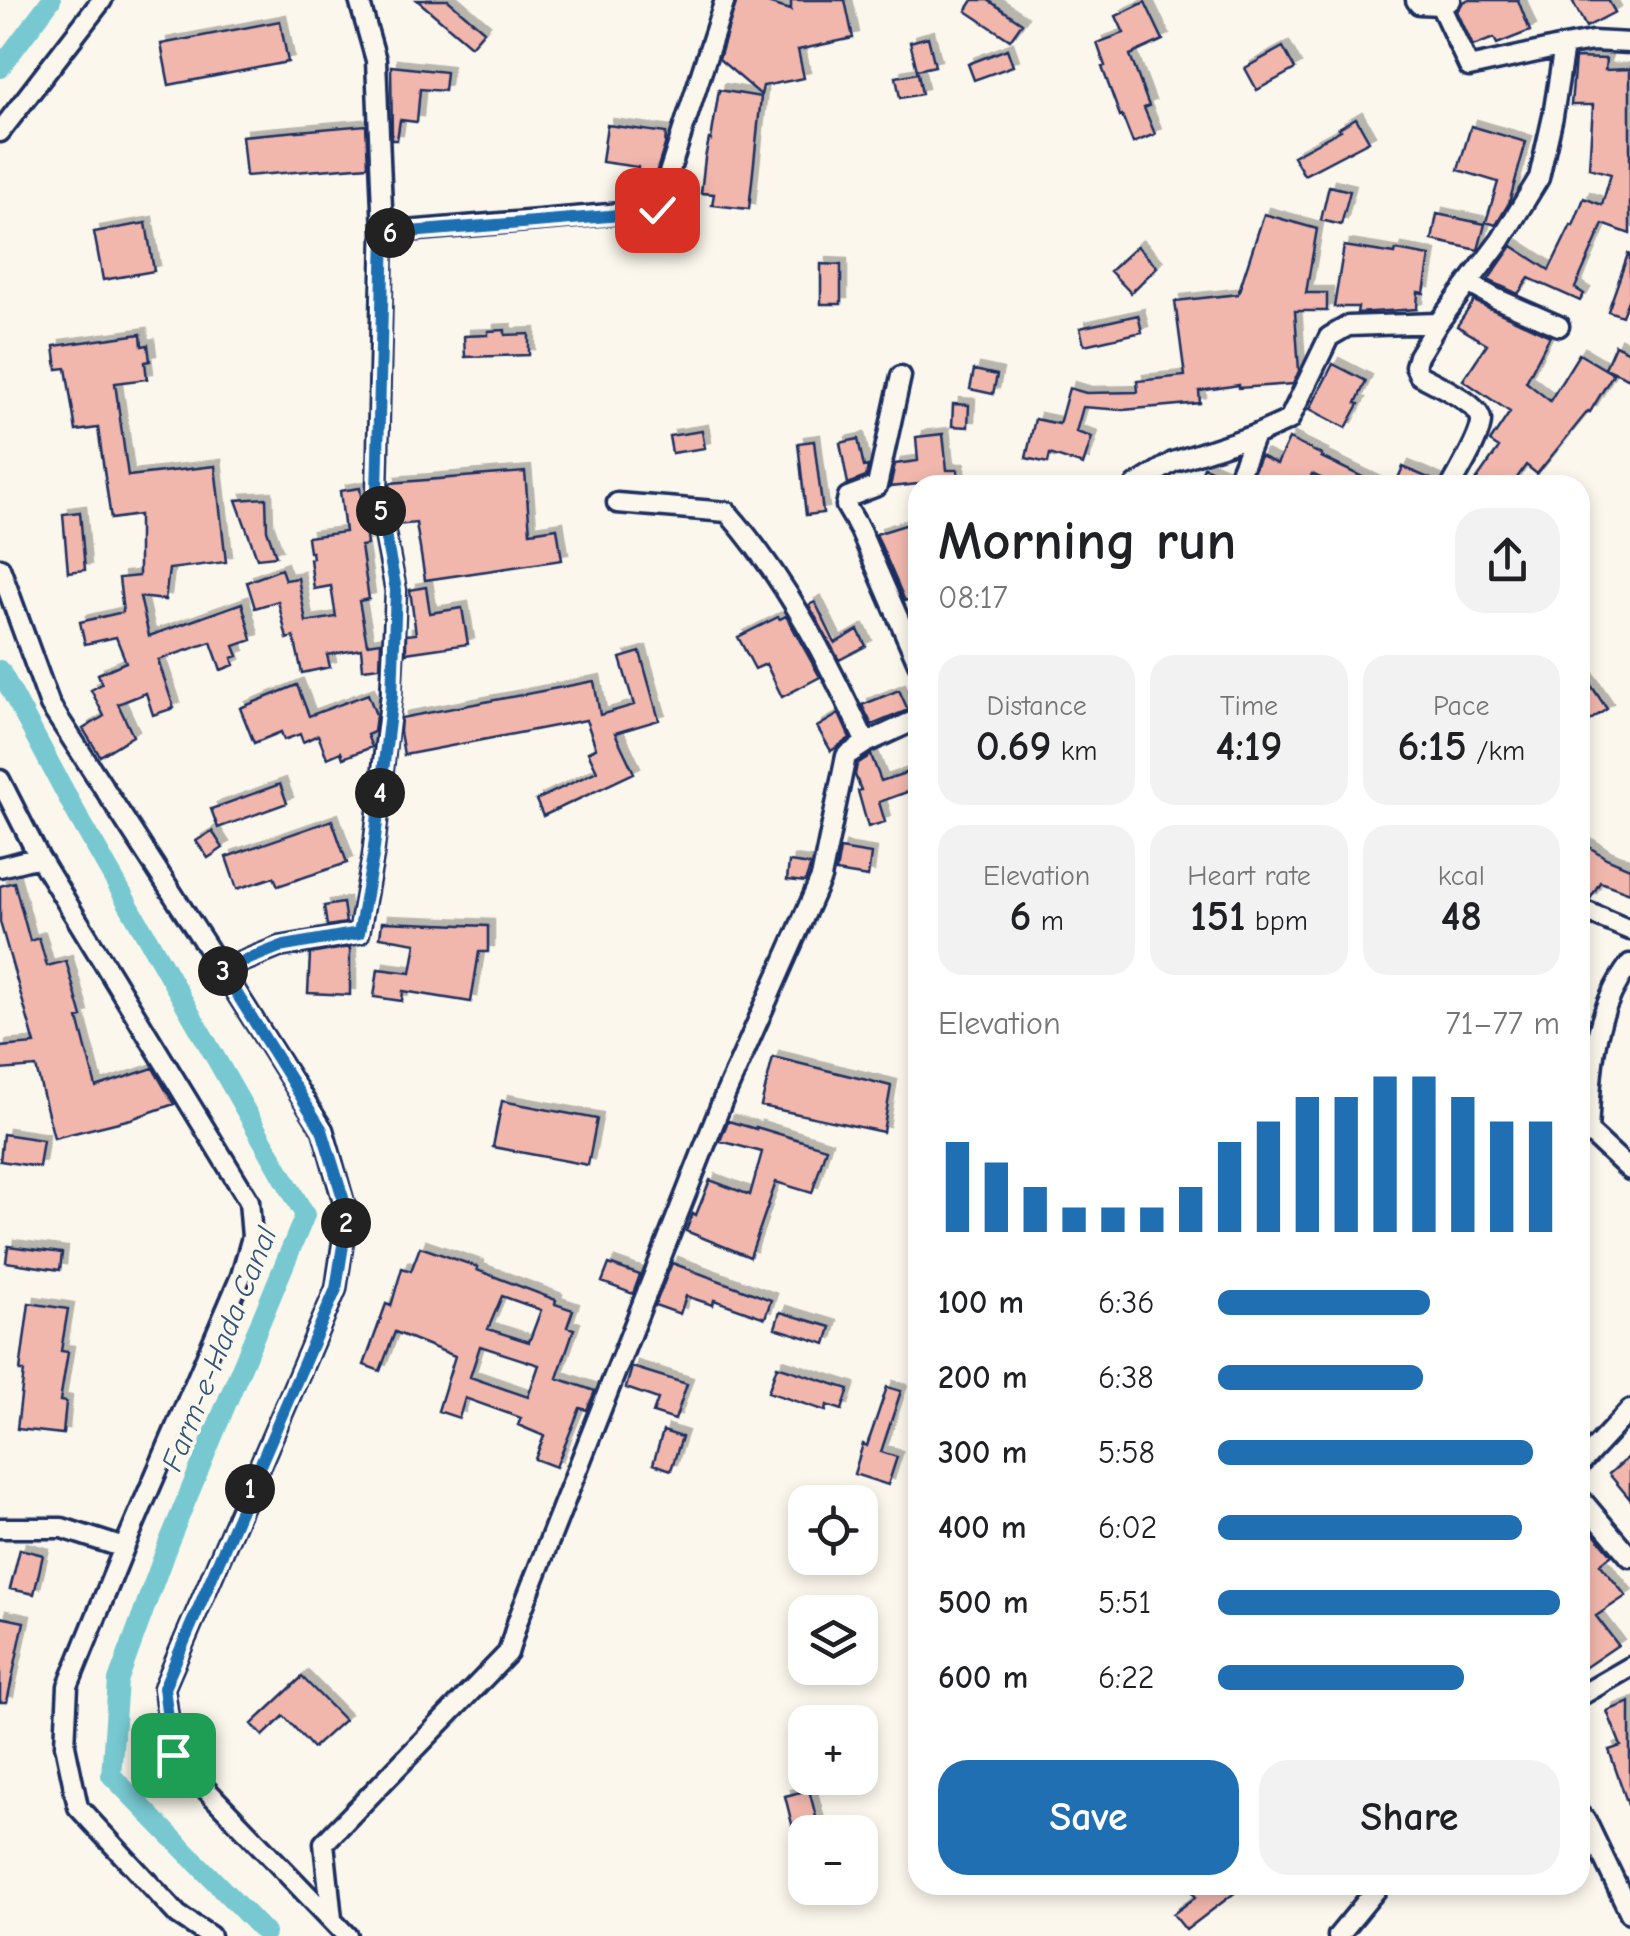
<!DOCTYPE html>
<html lang="en">
<head>
<meta charset="utf-8">
<style>
	:root { --surface:#fff; --page:#f2f2f2; --text:#202124; --muted:#757577; --accent:#1f6fb2 }
	body { margin:0; font-family:"Comic Neue",sans-serif; background:var(--page); color:var(--text); height:100vh; display:flex; flex-direction:column; font-size:38px; white-space:nowrap }
	* { box-sizing:border-box; margin:0 }
	p { font-size:32px; color:var(--muted) }
	.icon { flex:none; width:55px; height:55px; fill:none; stroke:currentColor; stroke-width:2; stroke-linecap:round; stroke-linejoin:round }
	.map { position:relative; flex:1; overflow:hidden }
	.panel { position:absolute; left:908px; top:475px; width:682px; height:1420px; display:flex; flex-direction:column; background:var(--surface); border-radius:30px; box-shadow:0 5px 15px #0003 }
	.panel>* { flex:none }
	.controls { position:absolute; left:788px; top:1485px; display:grid; gap:20px }
	.controls a { display:grid; place-items:center; width:90px; height:90px; border-radius:20px; background:var(--surface); box-shadow:0 5px 15px #0003; font-size:50px }
	.pin { position:absolute; display:grid; place-items:center; width:85px; height:85px; color:#fff; margin:-42px; border-radius:20px; box-shadow:0 5px 15px #0006 }
	.km { position:absolute; width:50px; height:50px; margin:-25px; border-radius:50%; background:#222; color:#fff; font-size:28px; line-height:50px; text-align:center }
	.round { display:grid; place-items:center; flex:none; width:105px; height:105px; border-radius:30px; background:var(--page) }
	.headline { display:flex; align-items:center; justify-content:space-between; height:170px; padding:0 30px }
	h1 { font-size:55px; font-weight:700; line-height:75px }
	.figures { display:grid; grid-template-columns:repeat(3,1fr); gap:15px; height:170px; padding:10px 30px }
	.figures div { display:grid; align-content:center; border-radius:25px; background:var(--page); text-align:center }
	.figures b { font-size:42px; font-weight:700 }
	.figures small { font-size:28px; font-weight:400 }
	.figures p { font-size:28px }
	.chart { height:280px; padding:20px 30px }
	.chart p { display:flex; justify-content:space-between }
	.chart svg { width:100%; height:180px; margin-top:10px; stroke:var(--accent); stroke-width:6 }
	.primary-button { display:flex; gap:20px; margin-top:auto; padding:20px 30px }
	.primary-button a { flex:1; height:115px; border-radius:30px; background:var(--accent); color:#fff; font-size:40px; font-weight:700; line-height:115px; text-align:center }
	.primary-button a+a { background:var(--page); color:var(--text) }
	ul { padding:0 30px; list-style:none; font-size:32px }
	li { display:grid; grid-template-columns:160px 120px 1fr; align-items:center; height:75px }
	li i { height:25px; border-radius:12px; background:var(--accent) }
	.map>svg:first-child { display:block }
	.lines { fill:none; stroke-linecap:round; stroke-linejoin:round }
	.canal { stroke:#77c8d1; stroke-width:20 }
	.building { fill:#f1b7ad; stroke:#1b2f5e; stroke-width:2.5; fill-rule:evenodd; filter:url(#shadow) }
	.minor-casing { stroke:#1b2f5e; stroke-width:25 }
	.minor { stroke:#fbf7ec; stroke-width:18 }
	.route-casing { stroke:#fff; stroke-width:20 }
	.route { stroke:#1f6fb2; stroke-width:12 }
	.labels { text-anchor:middle; stroke-width:8; stroke-linejoin:round; paint-order:stroke }
	.water-label { font-size:30px; font-style:italic; fill:#32557b; stroke:#fbf7ec }
</style>
</head>
<body>
<div class="map">
<svg width="1630" height="1936" viewBox="0 0 1630 1936">
	<defs>
		<filter id="shadow"><feDropShadow dx="6" dy="-6" stdDeviation="0" flood-color="#0004"/></filter>
	</defs>
	<rect width="100%" height="100%" fill="#fbf7ec"/>
	<filter id="ink" filterUnits="userSpaceOnUse"><feTurbulence type="fractalNoise" baseFrequency=".01" numOctaves="2"/><feDisplacementMap in="SourceGraphic" scale="20" xChannelSelector="R" yChannelSelector="G"/><feConvolveMatrix kernelMatrix="1 2 1 2 8 2 1 2 1" color-interpolation-filters="sRGB"/></filter>
	<g filter="url(#ink)">
		<g class="lines">
			<path class="canal" d="M0,68l51,-68
				M0,670l74,139 231,406 -137,329 -50,137 -7,94 154,158"/>
		</g>
		<path class="building" d="M417,0h31l36,31 -13,15z
			M737,0h20l34,10v-10h54l8,38 -55,12 6,28 -41,8 -2,9 -42,-36z
			M973,0h15l34,23 -12,17 -44,-29z
			M1468,0h50l12,31 -33,13 -3,-6 -21,8 -16,-35 6,-9z
			M1572,0h36l7,12 -29,15z
			M1145,2l18,38 -33,15 19,51 -5,2 11,26 -22,9 -11,-28 -2,1 -18,-49 3,-1 -8,-23 27,-10 -8,-17z
			M280,21l8,41 -119,23 -8,-41z
			M928,37l7,29 -18,4 -7,-28z
			M1283,47l12,22 -38,21 -12,-22z
			M1007,49l6,17 -39,14 -6,-16z
			M1575,58l31,1 -1,11 25,-1v165l-27,-10 -28,64 9,6 -4,7 -51,-23 -11,16 -30,-14 24,-34 37,24 22,-45 2,1 11,-28 18,7 9,-31 -22,-6 4,-63h-22z
			M391,66l55,6 -2,19 -24,-2 -3,33 -17,-2 -3,20h-5z
			M918,73l4,21 -22,4 -4,-21z
			M719,90l42,7 -12,112 -37,-4 2,-11 -13,-1 4,-35 4,-19 2,1z
			M1356,118l13,23 -65,34 -11,-19 48,-26 -2,-2z
			M366,125l2,41 -122,10 -4,-40z
			M607,125l59,8 -1,12 -17,53 -12,1 2,-32 -36,-5z
			M1471,126l55,16 -17,61 -13,22 -10,-3 12,-40 -40,-12z
			M1329,186l21,5 -9,34 -20,-5z
			M1264,214l53,15 -11,64h21v18h-32l4,60 -6,13 -54,4v-3l-40,6 1,12 -77,7 -40,-3 -7,25 16,5 -9,28 -33,-11 -2,9 -22,-5 9,-39 24,5 10,-36 17,5 52,-1 -1,-11 48,-5 -10,-75 63,-7z
			M1437,214l48,10 -7,26 -46,-10z
			M146,223l8,48 -51,9 -9,-48z
			M1137,246l20,21 -26,26 -21,-22z
			M1344,246l51,8 1,-4 34,6 -6,37 -6,-1 -1,17 -60,4 1,-6h-24z
			M1628,254l2,1v40l-8,21 -14,-5z
			M821,264l20,1v39h-20z
			M1474,301l76,35 -24,46 24,19 29,-47 34,20 -23,38 -2,-1 -51,63 -11,-9 -14,20h-39l26,-37 -9,-6 20,-30 -47,-32 24,-36 -30,-18z
			M1138,315l4,17 -58,13 -4,-17z
			M505,330v5l24,-1v21l-64,2 -1,-21 24,-1v-4z
			M141,334l1,12 6,-1 2,16 -5,1 2,17 -32,4 13,93 87,-10 11,96 -57,7 -4,31 -25,-3 9,39 93,-33 10,37 -18,6 4,10 -6,2 2,7 -13,5 -10,-28 -53,18 16,48 -21,7 -7,-22 -28,11 15,32 -33,20 -17,-27 21,-13 -13,-26 11,-6 -4,-10 28,-12 -10,-25 -31,7 -5,-22 43,-10 -4,-34 20,-2v-61l-28,4 -13,-91 -22,3 -10,-63 -9,1 -3,-23z
			M1615,345l15,7v27l-25,-11z
			M1333,364l33,17 -10,22 3,1 -13,24 -36,-19z
			M974,370l23,5 -4,19 -23,-5z
			M953,404l16,1 -1,22 -16,-1z
			M702,431l3,17 -33,5 -3,-17z
			M943,434l4,36h11v15h-20v-3l-48,5 5,-23 23,-3 -2,-24z
			M858,439l6,28 4,-1 -2,11 -18,7 -8,-41z
			M1289,439l33,16 -1,2 58,28h-44l-23,-11 -5,11h-59l12,-29 17,8z
			M814,441l9,72 -17,2 -8,-72z
			M1204,467l21,9 -2,9h-27z
			M1403,467l37,16v2h-45z
			M525,472l5,60 27,-4 5,32 -137,20 -9,-57 -20,2 -6,-42z
			M360,488l7,57 -6,1 8,53 -10,2 8,43 14,-2 -1,25 -17,2 -2,-20 -34,6 3,12 -28,6 -8,-36 -7,2 -9,-38 -23,7 -8,-26 34,-13 4,11 13,-2 8,44 30,-5 -5,-31 -17,3 -4,-30 3,-1 -1,-6h-3l-2,-15 38,-5 -5,-41z
			M266,498l1,32 9,26 -19,2 -21,-58z
			M80,512l5,58 -17,2 -5,-58z
			M918,521v75l-13,5 -29,-67z
			M426,587l4,26 32,-5 6,36 -62,9v-18l10,-1 -6,-44z
			M815,602l20,41 23,-13 8,16 -27,14 -30,-55z
			M786,616l34,61 -38,20 -16,-33 -11,5 -17,-32 40,-20 2,2z
			M640,652l19,68 -44,13 19,40 -91,43 -7,-16 61,-29 -9,-19 8,-4 -10,-28 -182,35 -4,-23 1,-14 193,-37 6,34 34,-10 -14,-47z
			M1580,669l27,40 -27,18z
			M297,685l12,31 59,-22 8,21 -2,17 -7,3 5,12 -29,11 -2,-6 -14,6 -9,-23 -15,7 -3,-8 -16,6 -3,-8 -27,11 -14,-35z
			M899,690l9,20 -36,15 -10,-20z
			M839,714l11,24 -19,13 -14,-24z
			M871,755l10,26 37,-12v19l-39,14 6,20 -17,5 -10,-36 3,-1 -6,-15 2,-11z
			M280,784l7,19 -69,25 -7,-19z
			M332,820l15,43 -69,23 -4,-9 -37,12 -11,-32z
			M212,831l11,17 -15,10 -12,-17z
			M1580,841l26,17 24,10v25l-30,-11 -10,17 -10,-2z
			M840,849l31,5 -3,23 -32,-5z
			M789,862l22,3 -6,17 -18,-2z
			M14,882l16,59 9,-3 8,28 19,-5 16,56 -4,1 18,69 57,-19 21,36 -43,15 -77,19 -18,-71 -36,3v-23l35,-3 -35,-122v-36z
			M343,903l3,20 -19,3 -3,-20z
			M382,922l106,4v26h-9l-8,50 -68,-11 -1,10 -28,-4 4,-28 33,4 5,-30 -36,-6z
			M350,947v48l-42,-2 2,-39z
			M773,1057l118,29 -8,46 -122,-26z
			M502,1101l95,18 -9,46 -95,-18z
			M728,1121l28,8v-2l70,21 -14,45 -36,-11 -26,75 -64,-26 7,-18 3,2 14,-35 40,15 12,-43 -42,-11z
			M3,1134l40,6 -4,27 -39,-6z
			M8,1246l54,7 -2,17 -54,-8z
			M420,1247l58,20 -1,3 79,30 -1,4 18,6 -6,17 7,2 -17,49 38,13 -8,19 -7,-2 -24,59 -21,-8 9,-23 -26,-11 3,-7 -56,-20 -6,20 -21,-7 17,-55 -60,-24 -15,39 -16,-6 22,-61 5,2 11,-38 9,3zM502,1296l39,14 -12,32 -41,-13zM480,1346l59,19 -11,32 -58,-20z
			M672,1263l99,37 -6,18 -51,-18 -1,5 -27,-9 -6,18 -25,-9z
			M609,1264l31,11 -7,19 -31,-12z
			M29,1303l39,6 -7,42 7,1 -8,49 6,1 -3,32 -46,-5 7,-58h-4z
			M780,1312l51,15 -5,17 -51,-16z
			M777,1366l72,23 -7,21 -15,-5 -1,6 -58,-19z
			M632,1367l55,17 -12,36 -22,-7 5,-14 -32,-11z
			M887,1387l14,4 -20,61 16,5 -9,28 -34,-11 9,-30 4,2z
			M663,1431l19,6 -11,33 -18,-6z
			M1630,1456v43l-21,-25z
			M1580,1517l32,38 -12,9 26,32 -30,20 22,29 -38,26z
			M20,1549l23,6 -9,39 -24,-5z
			M0,1617l24,5 -17,80h-7z
			M302,1677l42,43 -31,28 -29,-32 -21,20 -11,-12z
			M1630,1702v102l-2,1 -19,-55 12,-4 -14,-35z
			M809,1790l11,42h-26l-9,-36z
			M1199,1885h46l-59,45 -13,-16 23,-17 -5,-6z"/>
		<g class="lines">
			<g class="minor-casing">
				<path id="minor" d="M1416,0l3,4 21,1 11,-5
					M1564,46l28,-5 38,2
					M0,132l102,-132
					M383,233l274,-23 68,-210
					M1468,283l27,15 64,28
					M1438,323l-20,33 -3,10 4,9c15,8 61,29 62,45 1,15 -22,51 -29,65
					M901,376l-24,110 -29,11 -2,9 14,24 47,108
					M1136,485l37,-23 82,-27 34,-15 40,-83 19,-11 90,-3 63,-83 38,-62 14,-62 11,-70 -95,21 -29,-62
					M1235,485l20,-50
					M617,503l110,9c60,68 101,149 139,231
					M0,568l50,137 172,265 101,160 24,84 -11,75 -172,399 9,67 174,181
					M918,629l-11,9 11,25
					M0,780l39,77 210,344 3,36 -11,39 -117,272 -56,138 -3,59 13,62 100,108 32,21
					M0,867l39,-10
					M1580,909l50,21
					M222,970l57,-23 80,-14 14,-77 18,-160 5,-105 -19,-99 6,-259 -7,-173 -17,-60
					M1581,1129l7,2 42,39
					M1588,1131c4,-62 3,-116 42,-167
					M1580,1464l50,-54
					M1580,1498l50,59
					M0,1528h62l62,20
					M1580,1696l50,-29
					M1580,1815l6,6 44,92
					M332,1919l-8,-76 184,-190 10,-33 204,-518 99,-224 25,-122 20,-13 52,-24
					M1338,1936l42,-51"/>
			</g>
			<use href="#minor" class="minor"/>
		</g>
	</g>
	<g class="lines" filter="url(#ink)">
		<g class="route-casing">
			<path id="route" d="M173,1755l-9,-67 172,-399 12,-75 -26,-84 -100,-160 57,-23 80,-14 14,-77 19,-160 4,-106 -19,-98 7,-258 225,-18 48,-6"/>
		</g>
		<use href="#route" class="route"/>
	</g>
	<g class="labels">
		<g class="water-label">
			<text transform="translate(219 1349) rotate(-68)" y="10">Farm-e-Hada Canal</text>
		</g>
	</g>
</svg>
<div class="controls">
<a><svg class="icon" aria-label="locate" viewBox="0 0 24 24"><circle cx="12" cy="12" r="6"/><path d="M12 2v4M12 18v4M2 12h4M18 12h4"/></svg></a>
<a><svg class="icon" aria-label="layers" viewBox="0 0 24 24"><path d="M12 4l9 5-9 5-9-5zM3 14l9 5 9-5"/></svg></a>
<a>+</a>
<a>−</a>
</div>
<div class="pin" style="left:173px;top:1755px;background:#1e9e55"><svg class="icon" aria-label="arrive" viewBox="0 0 24 24"><path d="M6 21V4h12l-3 4 3 4H6"/></svg></div>
<div class="pin" style="left:657px;top:210px;background:#d93025"><svg class="icon" aria-label="check" viewBox="0 0 24 24"><path d="M5 12l5 5 9-10"/></svg></div>
<b class="km" style="left:250px;top:1489px">1</b>
<b class="km" style="left:346px;top:1223px">2</b>
<b class="km" style="left:223px;top:971px">3</b>
<b class="km" style="left:380px;top:793px">4</b>
<b class="km" style="left:381px;top:511px">5</b>
<b class="km" style="left:390px;top:233px">6</b>
<section class="panel">
<div class="headline"><div><h1>Morning run</h1><p>08:17</p></div><a class="round"><svg class="icon" aria-label="share" viewBox="0 0 24 24"><path d="M12 15V3M7 8l5-5 5 5M5 13v7h14v-7"/></svg></a></div>
<div class="figures">
<div><p>Distance</p><b>0.69<small> km</small></b></div>
<div><p>Time</p><b>4:19</b></div>
<div><p>Pace</p><b>6:15<small> /km</small></b></div>
</div>
<div class="figures">
<div><p>Elevation</p><b>6<small> m</small></b></div>
<div><p>Heart rate</p><b>151<small> bpm</small></b></div>
<div><p>kcal</p><b>48</b></div>
</div>
<div class="chart"><p><span>Elevation</span>71–77 m</p>
<svg viewBox="0 0 160 44" preserveAspectRatio="none"><path d="M5 44V22M15 44V27M25 44V33M35 44V38M45 44V38M55 44V38M65 44V33M75 44V22M85 44V17M95 44V11M105 44V11M115 44V6M125 44V6M135 44V11M145 44V17M155 44V17"/></svg>
</div>
<ul>
<li><b>100 m</b>6:36<i style="width:62%"></i></li>
<li><b>200 m</b>6:38<i style="width:60%"></i></li>
<li><b>300 m</b>5:58<i style="width:92%"></i></li>
<li><b>400 m</b>6:02<i style="width:89%"></i></li>
<li><b>500 m</b>5:51<i style="width:100%"></i></li>
<li><b>600 m</b>6:22<i style="width:72%"></i></li>
</ul>
<div class="primary-button"><a>Save</a><a>Share</a></div>
</section>
</div>
</body>
</html>
